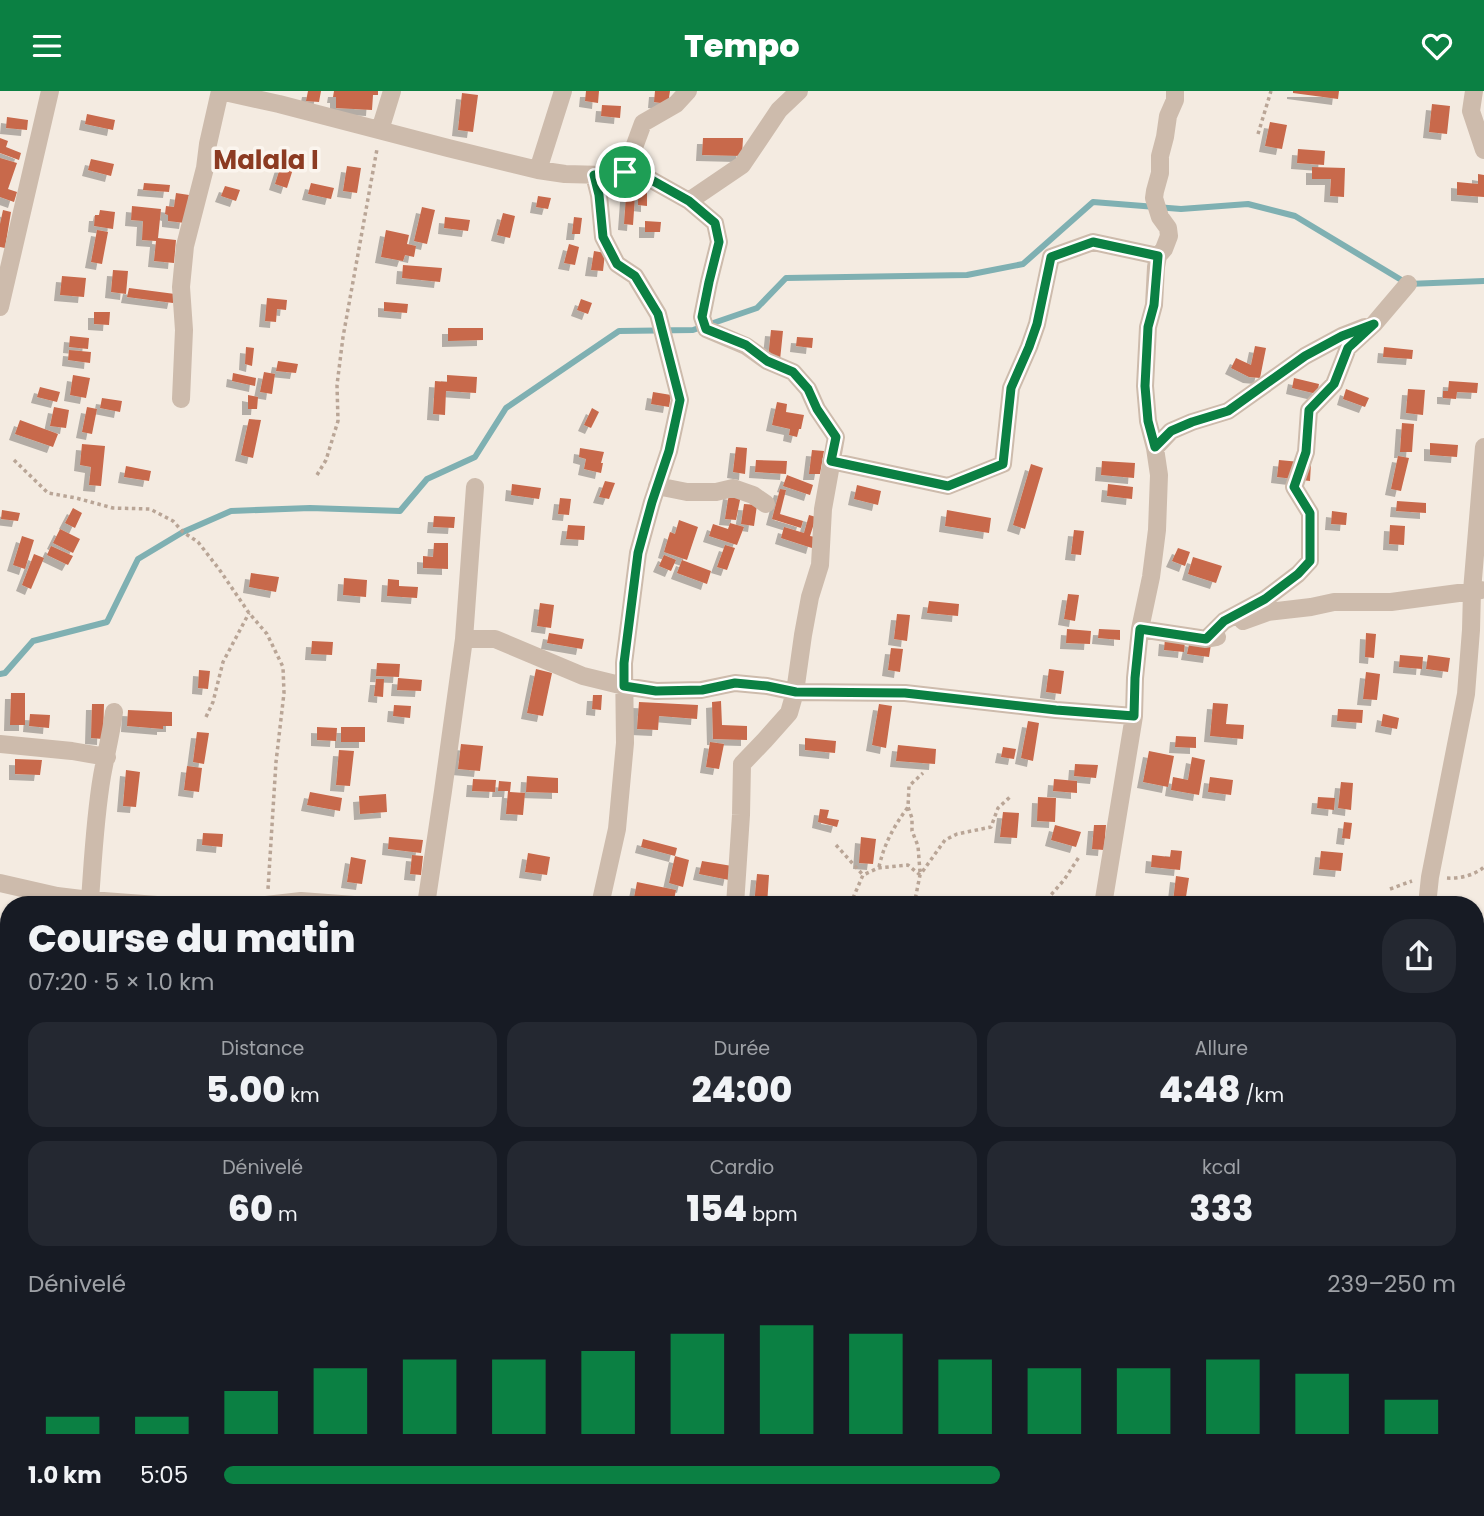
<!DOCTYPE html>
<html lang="fr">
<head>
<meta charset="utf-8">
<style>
	:root { --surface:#171b24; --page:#242831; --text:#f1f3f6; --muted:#9ea1a6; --accent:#0b8043 }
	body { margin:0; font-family:Poppins,sans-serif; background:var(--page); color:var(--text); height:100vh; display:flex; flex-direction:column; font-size:26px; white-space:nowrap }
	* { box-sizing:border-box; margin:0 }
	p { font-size:23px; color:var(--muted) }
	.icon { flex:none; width:38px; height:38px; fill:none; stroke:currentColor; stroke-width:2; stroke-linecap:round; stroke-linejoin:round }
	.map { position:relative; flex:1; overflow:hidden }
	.side { position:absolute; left:0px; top:805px; width:1484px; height:621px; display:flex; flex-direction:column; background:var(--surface); border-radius:28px 28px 0 0; box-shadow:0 2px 5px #0004 }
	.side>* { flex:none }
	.pin { position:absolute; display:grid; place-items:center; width:60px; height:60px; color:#fff; margin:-30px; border:4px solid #fff; border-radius:50%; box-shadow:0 2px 7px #0007 }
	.round { display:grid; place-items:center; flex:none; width:74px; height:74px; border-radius:28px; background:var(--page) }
	.overview { display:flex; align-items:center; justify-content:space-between; height:119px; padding:0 28px }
	h1 { font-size:38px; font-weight:800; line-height:52px }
	.stats { display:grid; grid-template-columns:repeat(3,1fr); gap:10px; height:119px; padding:7px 28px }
	.stats div { display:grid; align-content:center; border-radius:18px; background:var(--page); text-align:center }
	.stats b { font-size:35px; font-weight:800 }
	.stats small { font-size:19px; font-weight:400 }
	.stats p { font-size:19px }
	.chart { height:196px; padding:14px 28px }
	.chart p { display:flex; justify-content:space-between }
	.chart svg { width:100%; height:126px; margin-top:7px; stroke:var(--accent); stroke-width:6 }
	ul { padding:0 28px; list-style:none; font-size:23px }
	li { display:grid; grid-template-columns:112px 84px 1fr; align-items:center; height:52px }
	li i { height:18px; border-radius:9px; background:var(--accent) }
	header { display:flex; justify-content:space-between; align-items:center; height:91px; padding:0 28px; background:var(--accent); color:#fff; font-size:32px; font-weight:800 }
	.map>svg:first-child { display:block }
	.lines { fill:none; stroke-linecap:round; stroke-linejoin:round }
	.stream { stroke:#7fb0b2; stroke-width:6 }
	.building { fill:#c8694b; filter:url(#shadow) }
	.path { stroke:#b9a596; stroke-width:3.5; stroke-dasharray:3.5 3.5; stroke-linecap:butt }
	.minor { stroke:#cdbbac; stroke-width:18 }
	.route-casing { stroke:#fff; stroke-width:14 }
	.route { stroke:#0b8043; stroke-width:9 }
	.labels { text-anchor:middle; stroke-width:7; stroke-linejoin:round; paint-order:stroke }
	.quarter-label { font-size:26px; font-weight:bold; fill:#8c3b22; stroke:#fbf5ee }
</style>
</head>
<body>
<header><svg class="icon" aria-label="menu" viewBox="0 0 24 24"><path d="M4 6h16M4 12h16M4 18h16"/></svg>Tempo<svg class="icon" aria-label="heart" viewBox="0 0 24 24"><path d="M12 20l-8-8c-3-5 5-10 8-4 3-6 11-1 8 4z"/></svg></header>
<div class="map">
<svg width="1484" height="1425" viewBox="0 0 1484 1425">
	<defs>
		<filter id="shadow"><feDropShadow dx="-6" dy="6" stdDeviation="0" flood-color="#0004"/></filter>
	</defs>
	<rect width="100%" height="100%" fill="#f4ebe1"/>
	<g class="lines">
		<path class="stream" d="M0,583l5,-1 28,-32 74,-19 31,-63 45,-27 48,-21 79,-3 90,3 27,-32 48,-22 31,-49 113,-77 74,-1 64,-22 29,-30 181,-3 56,-11 70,-62 88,7 67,-5 47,12 113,68 76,-3"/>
	</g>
	<path class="building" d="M308,0h13l-2,11 -13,-1z
		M334,0h44v4h-5l-1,15 -36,-2v-11h-3z
		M586,0h13l-1,12 -13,-2z
		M655,0h15l-2,13 -14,-2z
		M1293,0h46l-1,8 -45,-6z
		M462,2l16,2 -5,37 -15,-2z
		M1432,13l18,2 -3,28 -18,-2z
		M602,14l19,1 -1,12 -19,-2z
		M87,23l28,6 -2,10 -28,-6z
		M7,26l21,3 -1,10 -21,-2z
		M1270,31l17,3 -5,24 -17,-3z
		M0,47l8,3 -2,6 15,6 -2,7 -19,-7z
		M703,47h40l-1,18 -40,-1z
		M1298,58l27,2 -1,14 -27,-2z
		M0,67l17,5 -9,26 9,3 -3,10 -14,-5z
		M91,68l23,5 -3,12 -23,-6z
		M281,74l12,4 -6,19 -12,-4z
		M347,75l14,2 -4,25 -14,-2z
		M1312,76l33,1 -1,29 -14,-1 1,-17h-19z
		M1478,83l6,1v22l-27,-2v-13l21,2z
		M144,92l26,2 -1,7 -26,-2z
		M311,92l23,5 -3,11 -23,-5z
		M638,94h9v21l-9,-1z
		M225,95l15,4 -4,11 -15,-5z
		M176,102l13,2 -4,28 -17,-2v-6l-3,-1 1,-8 8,1z
		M538,105l13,2 -3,11 -12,-2z
		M626,105h9l-2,29 -9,-1z
		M132,115l29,3 -3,29 18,2 -2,23 -20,-2 2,-20 -14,-1 1,-19 -12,-1z
		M422,116l13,3 -8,34 -13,-3z
		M3,119l8,2 -6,36 -5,-1v-23z
		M100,119l15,2 -2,17 -19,-3 1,-11h4z
		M503,122l12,3 -5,22 -13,-3z
		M445,126l25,3 -2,11 -24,-3z
		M574,126l8,1 -2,16h-8z
		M645,130l16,1 -1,10h-15z
		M97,139l11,2 -6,32 -11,-2z
		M386,139l23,5 -2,9 9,2 -2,11 -9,-2 -2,6 -22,-4z
		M569,153l10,3 -4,18 -11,-2z
		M594,160l11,2 -2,18 -12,-1z
		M403,174l39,3 -2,14 -38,-4z
		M113,179l15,1 -2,23 -15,-2z
		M62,185l24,2 -2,19 -24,-2z
		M129,197l46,6 -2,9 -46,-6z
		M267,207l20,2 -1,10 -9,-1 -1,13 -11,-1z
		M581,208l11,4 -4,11 -11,-4z
		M384,211l24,2 -1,9 -23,-2z
		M94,221h16l-1,13 -15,-1z
		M448,237h35v12l-35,1z
		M771,239l12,1 -3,29 -12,-1z
		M70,245l19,2 -1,11 -19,-2z
		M797,246l16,1 -1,10 -16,-2z
		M1255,255l11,2 -6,30 -11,-1 -18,-9 5,-10 15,7z
		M246,256l8,1 -2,18 -7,-2z
		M1384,256l29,3 -1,9 -29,-2z
		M69,259l22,2 -1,11 -22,-3z
		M278,270l20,3 -2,9 -20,-2z
		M264,281l11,2 -3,20 -12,-2z
		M233,282l23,5 -1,8 -23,-5z
		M73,284l17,3 -4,20 -16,-3z
		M447,284l30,2 -1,16 -30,-2 -1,24 -12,-1 2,-33 12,1z
		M1294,287l25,6 -2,10 -25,-6z
		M1449,290l29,2 -1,10 -20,-1 -1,7 -13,-1v-7h5z
		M40,296l20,5 -3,10 -20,-5z
		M1346,298l23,9 -4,9 -22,-8z
		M1408,298l17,1 -2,25 -17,-2z
		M653,301l18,3 -2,12 -18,-3z
		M248,304l10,2 -1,12h-9z
		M102,307l20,3 -2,11 -20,-4z
		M777,311l10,2 -1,8 18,3 -3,14h-2l-2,8 -8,-2 1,-6 -18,-4z
		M54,316l15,3 -3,18 -16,-2z
		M87,316l10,2 -5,25 -10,-2z
		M592,317l7,4 -8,16 -7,-3z
		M249,328l12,1 -8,38 -12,-3z
		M20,329l38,14 -5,13 -38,-13z
		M1402,332l12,1 -2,28h-12z
		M1430,352l28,2 -1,12 -27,-2z
		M82,353l23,2 -4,40 -12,-1 2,-18 -11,-2z
		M736,356l11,1 -2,26 -12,-2z
		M580,357l24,4 -3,11h2l-2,10 -17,-4 2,-10 -7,-2z
		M812,359l12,1 -4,23h-11z
		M1398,365l11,2 -8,33 -10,-2z
		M756,369l31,1 -1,13 -31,-2z
		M1279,369l32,3 -1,18 -33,-4z
		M1102,370l33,2 -1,15 -33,-3z
		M1031,373l12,4 -18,61 -12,-4z
		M126,375l25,5 -2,10 -25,-4z
		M787,384l26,10 -3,10 -27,-9z
		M605,390l10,2 -6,16 -10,-2z
		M512,393l29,4 -2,11 -28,-4z
		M1108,393l25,3 -1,12 -25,-3z
		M857,394l24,6 -3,14 -24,-6z
		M780,398l6,1 -6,24 23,7 -2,7 -29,-9z
		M729,402l12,2 -5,25 -11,-1z
		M560,407l11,1 -2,16 -11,-1z
		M1397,410l29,2v10l-30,-2z
		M744,413l13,1 -3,21 -13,-2z
		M73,417l9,5 -7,15 -10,-5z
		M2,419l18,3 -2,8 -17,-2z
		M947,419l44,8 -2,15 -44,-7z
		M1332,420l15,2 -1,12 -15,-1z
		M809,424l7,2 -6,19 5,1 -3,11 -31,-10 3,-11 20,6z
		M434,425l21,1 -1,11 -21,-1z
		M679,429l19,7 -11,33 -23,-8 6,-20 5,2z
		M730,432l14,4 -7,18 -28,-9 4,-12 15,5z
		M568,434l17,1 -1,14 -18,-1z
		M1390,434l15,1 -1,19 -15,-1z
		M60,438l20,10 -7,14 -20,-10z
		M1074,439l10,1 -3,24 -10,-1z
		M22,445l12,4 -9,29 -12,-4z
		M434,452h14v26l-25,-1v-12l10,1z
		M725,454l10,3 -8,22 -10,-3z
		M51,455l22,10 -5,9 -21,-10z
		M1178,457l12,4 -5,14 -13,-5z
		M34,463l10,4 -13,31 -9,-4z
		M664,464l12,5 -5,11 -12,-5z
		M1193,466l29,9 -6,17 -28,-9z
		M682,469l29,11 -4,13 -30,-11z
		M251,482l28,4 -3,15 -27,-5z
		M344,487l23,2 -1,17 -23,-2z
		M388,488l11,1v6l19,1 -1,11 -30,-2z
		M1068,503l11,1 -4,26 -11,-2z
		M929,510l30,3 -1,12 -31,-3z
		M540,512l14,2 -3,23 -14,-2z
		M897,523l13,1 -3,26 -13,-2z
		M1067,538l24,2 -1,13 -24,-1z
		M1099,538l21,1v10l-22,-2z
		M549,542l35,6 -2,10 -35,-6z
		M1366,542l10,1 -2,24 -9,-1z
		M1165,547l20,3 -1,11 -20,-2z
		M1190,549l21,4 -2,13 -22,-3z
		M312,550l21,1 -1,13 -21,-1z
		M891,557l12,1 -3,23 -12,-2z
		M1400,564l23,2 -1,12 -23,-2z
		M1428,564l22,3 -2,14 -22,-3z
		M377,572l23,1 -1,13 -23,-1z
		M536,578l16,4 -9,43 -16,-3z
		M1049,578l15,2 -3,23 -15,-2z
		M199,579l11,1 -2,18 -10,-1z
		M1366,581l14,2 -3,26 -14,-1z
		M398,587l24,2 -1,11 -24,-1z
		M376,588h8l-1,18 -9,-1z
		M11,602h14v32h-15z
		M593,604h9l-1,15 -9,-1z
		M721,610l1,24 25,1v14l-34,-1 -1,-37z
		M639,611l59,3 -1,14 -38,-3 -1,14 -21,-1z
		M1213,612l15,1 -2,20 18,1 -1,14 -33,-3z
		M92,613h12l-1,35 -12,-1z
		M879,613l13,2 -6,42 -14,-3z
		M394,614l17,1 -1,12 -17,-2z
		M1338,618l25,1 -1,13 -25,-2z
		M128,619l44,2v14h-9v3l-36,-3z
		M30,623l20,1 -1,13 -20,-2z
		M1383,623l16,4 -2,11 -16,-3z
		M1028,630l11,2 -6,38 -12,-3z
		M317,636l20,1 -1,13 -19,-1z
		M341,636h24v15h-24z
		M197,641l12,1 -5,31 -11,-2z
		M1176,645l20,1v11l-21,-1z
		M805,647l31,3 -1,12 -30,-3z
		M710,651l14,2 -5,25 -13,-2z
		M461,653l22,2 -3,25 -22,-2z
		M898,654l38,4 -1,15 -39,-3z
		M1003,656l13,2 -2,10 -13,-2z
		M339,659l15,1 -4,35 -14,-1z
		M1149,660l25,5 -6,31 -25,-5z
		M1192,666l13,3 -6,35 -28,-5 2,-13 15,3z
		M15,668l27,1 -2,15 -25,-1z
		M1075,673l23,1 -2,13 -22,-2z
		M187,675l15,2 -3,24 -15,-2z
		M126,679l14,2 -4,35 -13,-1z
		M527,685l31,2v15l-32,-1z
		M1210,686l23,3 -2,15 -23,-3z
		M473,688l23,1 -1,12 -23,-1z
		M1054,688l23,2v12l-24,-2z
		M499,690l12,1 -1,10 15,1 -2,22 -17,-1 2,-23h-10z
		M1341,691l12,1 -2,27 -13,-2z
		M310,701l32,6 -2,13 -33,-6z
		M386,703l1,18 -27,2 -1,-18z
		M1038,706l18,1 -1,24 -18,-1z
		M1318,706l17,1 -1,12 -17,-2z
		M820,718l9,1 -2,8 12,2 -2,7 -19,-5z
		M1003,721l16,1 -2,25 -17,-1z
		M1344,731l8,1 -2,16 -8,-1z
		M1055,734l26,7 -5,15 -25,-7z
		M1094,734h12l-2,25 -12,-1z
		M203,742l20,1 -1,13 -20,-2z
		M389,746l34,3 -2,13 -33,-4z
		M861,746l15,2 -3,25 -14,-1z
		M643,748l34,9 -2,8 -34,-9z
		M1171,759l11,1 -2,19 -29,-3 1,-12 18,2z
		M1321,760l22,2 -2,18 -22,-2z
		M528,762l22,4 -3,18 -22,-3z
		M412,764l11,1 -2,19 -11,-1z
		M675,765l14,4 -6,27 -14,-4z
		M351,766l15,3 -4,24 -15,-2z
		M702,770l30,5 -3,14 -30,-6z
		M757,783l12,1 -2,30h-13z
		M1176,785l13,2 -4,25 -12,-1z
		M637,791l39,8 -3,15h-29l-11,-2z"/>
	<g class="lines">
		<path class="path" d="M1258,43l13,-43
			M14,369l34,33 28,5 37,10 37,1 23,12 10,11 15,10 21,27 30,44 18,21 16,33 1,26 -8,69 -8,127
			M317,384l9,-15 12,-39 -1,-36 6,-48 34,-188
			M206,626l7,-15 10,-40 26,-49
			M836,754l27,30
			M879,776c5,-23 15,-41 29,-60
			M920,781l-2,-26 -6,-15v-13l-4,-11 1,-21 14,-13
			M1447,787c13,1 28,-3 37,-11
			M1390,798l22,-8
			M852,814l1,-7 10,-23 15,-7 30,-3 12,10
			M914,814l6,-30 25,-35 12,-6 34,-7 7,-19 12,-11
			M1042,814l22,-25 15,-23
			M1148,1418l7,7
			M605,1425l10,-7"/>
		<path class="minor" d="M220,0l59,13 169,44 90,22 27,4 39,1 21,-3 23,6 41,23 26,22 4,19 -10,40 -7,35 4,12 40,17 21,15 26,11 15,17 9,20 19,28 -13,72 -3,56 -10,32 -7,38 -8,57 -6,21 -24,27 -23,24 -1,51 -6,90
			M1474,0l-3,20 13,39
			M380,39l12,-39
			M538,79l25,-79
			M625,81l18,-49 33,-19 12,-13
			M594,84l5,20 4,42 14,27 18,12 23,38 22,86 -11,51 -17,51 -14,51 -14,110 1,80 -8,86 -17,76
			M689,110l53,-36 37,-55 20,-19
			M0,216l50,-216
			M181,308l3,-69 -3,-43 4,-41 20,-78 3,-24 12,-53
			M1155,357l16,-17 21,-9 36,-11 77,-55 37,-20 23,-9
			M831,370l117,25 55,-22 8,-76 18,-41 8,-23 14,-67 42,-15 65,14
			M657,395l30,6h29l17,-4 20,7 13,9
			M1243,530l25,-9 43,-5 23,-5h57l90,-12
			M1140,538l66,10 11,-2
			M464,548h31l88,37 41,10 32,5 45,-1 34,-7 32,3 28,6 110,1 151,17 78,6
			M1206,548l18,-18 41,-22 33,-25 12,-13v-48l-16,-26 12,-35 3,-42 25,-26 14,-36 26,-24 34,-40
			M0,653l72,7 35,6
			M0,792l57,13 33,4 67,5
			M90,809c3,-41 5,-83 12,-124 4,-22 9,-42 12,-64
			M266,814l35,-4 53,4
			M426,814l17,-114 21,-152 11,-152
			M1103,814l31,-189 1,-38 5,-49 11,-52 6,-47 2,-55 -4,-27 -7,-27 -3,-35 3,-59 6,-22 2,-38 2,-11 6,-7 5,-13 -1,-8 -8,-11 -6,-19 1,-7 5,-18v-17l5,-19 3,-21 7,-16v-9
			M1427,814l3,-28 36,-183 5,-64 1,-39 12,-144
			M1475,912l9,1
			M1475,1114l9,-5
			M0,1184l9,1
			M1475,1244l9,2
			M0,1367l9,18
			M32,1418l53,7
			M660,1418l3,7
			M129,1425l3,-7
			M323,1425l2,-7
			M725,1425l6,-7
			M1191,1425l1,-7"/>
	</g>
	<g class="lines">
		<g class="route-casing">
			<path id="route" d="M625,81l23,6 41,23 26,22 4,19 -10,40 -7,35 4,12 40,16 21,16 26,11 15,17 9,20 19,28 -5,24 117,25 55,-22 8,-76 18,-41 8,-23 14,-67 42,-15 65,14 -4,49 -6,22 -3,59 3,35 7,26 16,-16 21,-9 36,-11 77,-55 37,-20 32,-12 -26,24 -14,36 -25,26 -3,42 -12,35 16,26v48l-12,13 -33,25 -41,22 -18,18 -66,-10 -5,49 -1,38 -78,-6 -151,-17 -109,-1 -29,-6 -32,-3 -33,7 -46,1 -32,-5v-23l14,-110 14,-51 17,-51 11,-51 -22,-86 -23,-38 -18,-12 -14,-27 -4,-42 -5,-20h10z"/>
		</g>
		<use href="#route" class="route"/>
	</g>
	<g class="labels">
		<g class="quarter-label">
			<text x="266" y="78">Malala I</text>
		</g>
	</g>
</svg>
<div class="pin" style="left:625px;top:81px;background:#1e9e55"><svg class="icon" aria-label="arrive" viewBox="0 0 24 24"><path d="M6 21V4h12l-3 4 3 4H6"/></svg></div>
<section class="side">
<div class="overview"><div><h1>Course du matin</h1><p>07:20 · 5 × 1.0 km</p></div><a class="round"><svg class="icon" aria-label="share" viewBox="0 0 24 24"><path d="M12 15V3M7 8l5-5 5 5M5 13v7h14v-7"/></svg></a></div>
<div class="stats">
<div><p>Distance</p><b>5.00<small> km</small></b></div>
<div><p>Durée</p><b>24:00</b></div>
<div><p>Allure</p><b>4:48<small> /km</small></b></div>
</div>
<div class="stats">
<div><p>Dénivelé</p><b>60<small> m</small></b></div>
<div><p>Cardio</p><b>154<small> bpm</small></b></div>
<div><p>kcal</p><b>333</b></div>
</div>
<div class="chart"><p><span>Dénivelé</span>239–250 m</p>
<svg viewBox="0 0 160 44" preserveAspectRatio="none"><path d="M5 44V38M15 44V38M25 44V29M35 44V21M45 44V18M55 44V18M65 44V15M75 44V9M85 44V6M95 44V9M105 44V18M115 44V21M125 44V21M135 44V18M145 44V23M155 44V32"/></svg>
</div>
<ul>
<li><b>1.0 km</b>5:05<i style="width:63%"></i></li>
</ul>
</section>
</div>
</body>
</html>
